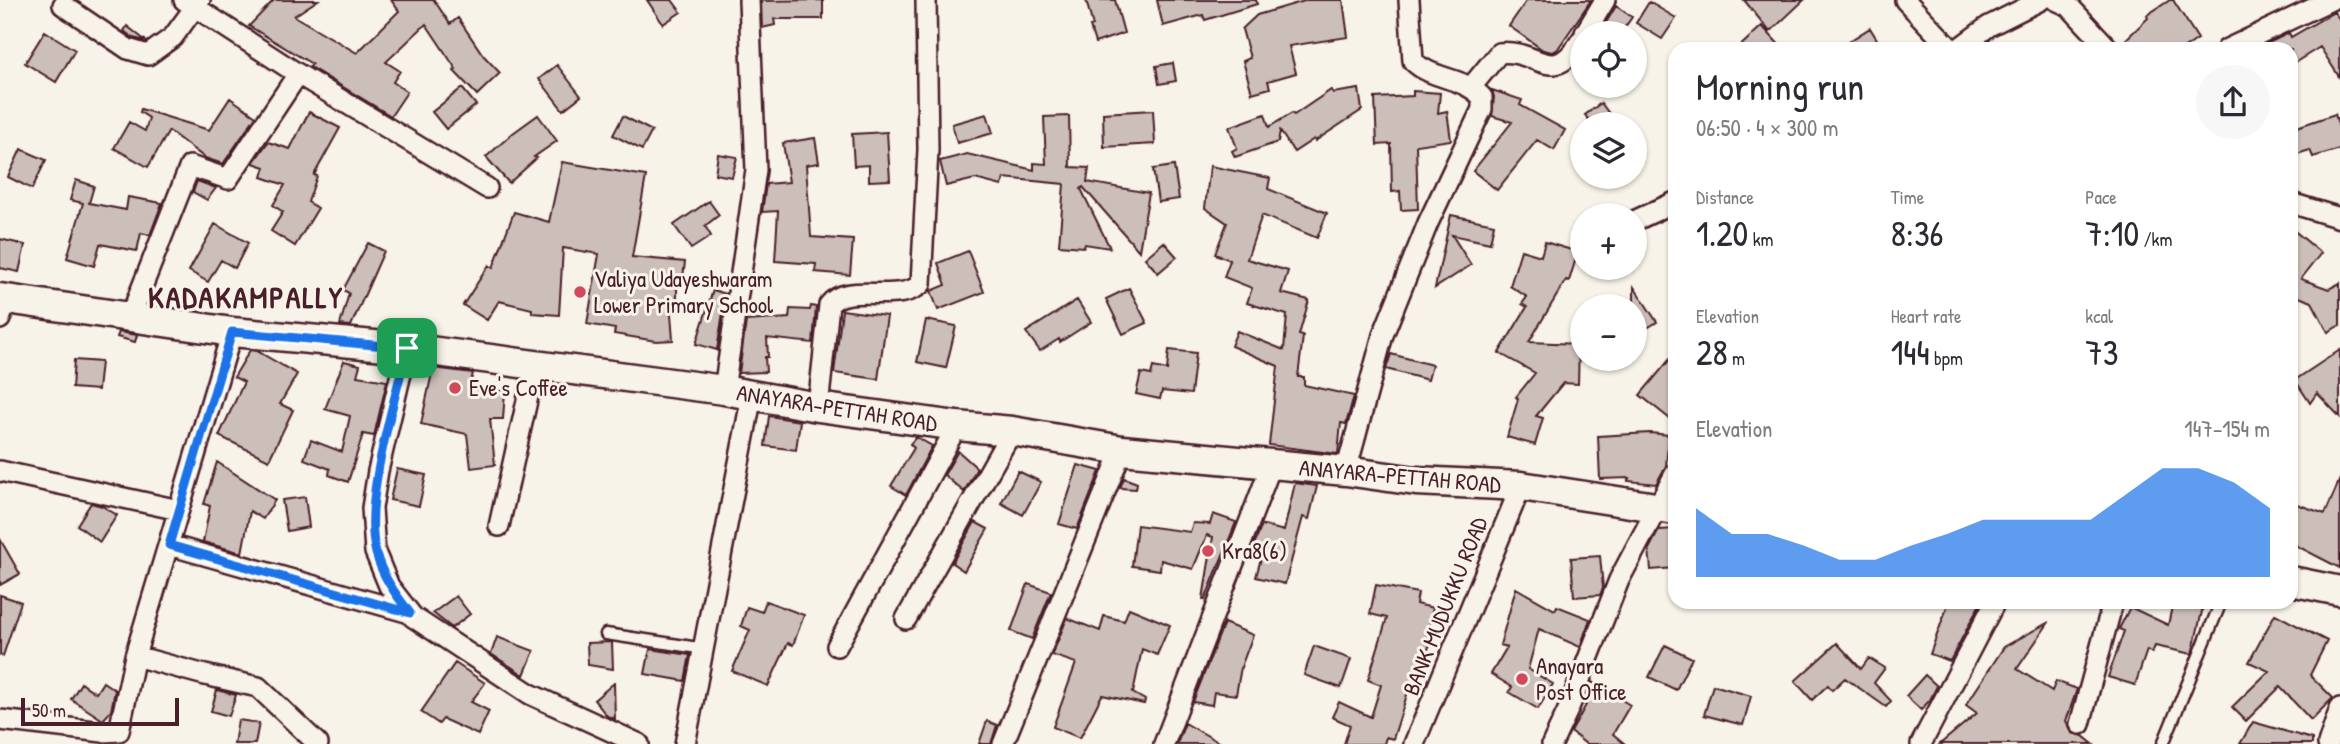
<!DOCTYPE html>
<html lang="en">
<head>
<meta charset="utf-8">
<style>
	:root { --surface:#fff; --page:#f7f7f7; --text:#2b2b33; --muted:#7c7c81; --accent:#1a73e8 }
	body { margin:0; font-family:"Patrick Hand",sans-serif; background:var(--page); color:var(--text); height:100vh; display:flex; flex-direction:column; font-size:26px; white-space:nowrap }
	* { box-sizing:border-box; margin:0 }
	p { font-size:23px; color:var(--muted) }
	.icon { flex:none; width:38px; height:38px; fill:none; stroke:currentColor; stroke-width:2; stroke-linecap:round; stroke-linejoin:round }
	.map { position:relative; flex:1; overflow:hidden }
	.details { position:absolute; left:1668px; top:42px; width:630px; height:567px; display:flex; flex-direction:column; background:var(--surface); border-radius:21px; box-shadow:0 2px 5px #0004 }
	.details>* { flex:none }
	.tools { position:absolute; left:1570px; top:21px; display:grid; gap:14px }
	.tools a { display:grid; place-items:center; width:77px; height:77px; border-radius:50%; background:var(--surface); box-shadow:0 2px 5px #0004; font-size:35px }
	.scale { position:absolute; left:21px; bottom:18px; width:158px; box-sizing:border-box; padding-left:7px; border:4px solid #4a1f2b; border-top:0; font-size:19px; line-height:24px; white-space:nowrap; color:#4a1f2b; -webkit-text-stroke:5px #f7f3e8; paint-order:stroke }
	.pin { position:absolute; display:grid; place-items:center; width:60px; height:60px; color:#fff; margin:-30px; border-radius:14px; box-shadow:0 4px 10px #0006 }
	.round { display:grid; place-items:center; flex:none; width:74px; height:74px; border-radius:37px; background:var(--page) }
	.overview { display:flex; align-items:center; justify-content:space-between; height:119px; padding:0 28px }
	h1 { font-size:38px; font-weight:600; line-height:52px }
	.metrics { display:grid; grid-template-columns:repeat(3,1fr); gap:10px; height:119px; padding:7px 28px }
	.metrics div { display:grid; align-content:center }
	.metrics b { font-size:35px; font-weight:600 }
	.metrics small { font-size:19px; font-weight:400 }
	.metrics p { font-size:19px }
	.chart { height:196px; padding:14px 28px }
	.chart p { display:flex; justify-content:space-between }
	.chart svg { width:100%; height:126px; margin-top:7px; fill:var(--accent); opacity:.7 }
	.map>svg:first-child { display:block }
	.building { fill:#ccbfb9; stroke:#4a1f2b; stroke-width:2 }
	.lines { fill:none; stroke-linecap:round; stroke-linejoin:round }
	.service-casing { stroke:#4a1f2b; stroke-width:15 }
	.minor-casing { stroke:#4a1f2b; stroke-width:24 }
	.secondary-casing { stroke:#4a1f2b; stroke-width:33 }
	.service { stroke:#f7f3e8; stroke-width:10 }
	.minor { stroke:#f7f3e8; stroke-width:19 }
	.secondary { stroke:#f7f3e8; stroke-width:28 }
	.route-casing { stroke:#fff; stroke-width:14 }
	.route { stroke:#1a73e8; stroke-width:9 }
	.poi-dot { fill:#d1495b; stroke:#f7f3e8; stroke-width:2.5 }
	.labels { text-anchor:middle; stroke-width:6; stroke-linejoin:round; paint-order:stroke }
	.poi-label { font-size:23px; fill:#4a1f2b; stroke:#f7f3e8; text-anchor:start }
	.street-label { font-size:23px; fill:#4a1f2b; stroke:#f7f3e8 }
	.district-label { font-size:30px; font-weight:bold; letter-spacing:2px; fill:#4a1f2b; stroke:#f7f3e8 }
</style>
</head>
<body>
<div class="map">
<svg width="2340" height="744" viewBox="0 0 2340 744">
	<rect width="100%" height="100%" fill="#f7f3e8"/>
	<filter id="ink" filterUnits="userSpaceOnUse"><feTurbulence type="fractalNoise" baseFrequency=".0143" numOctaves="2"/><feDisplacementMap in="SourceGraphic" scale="14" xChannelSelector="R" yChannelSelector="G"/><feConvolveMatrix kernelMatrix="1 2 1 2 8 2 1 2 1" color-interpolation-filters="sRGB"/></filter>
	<g filter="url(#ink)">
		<path class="building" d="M274,0h44l-24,16 63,37 42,-42 -8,-11h43l16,24 8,-6 25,37 17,18 -23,22 -23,-24 2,-2 -30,-45 -40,38 14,9 -7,11 14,10 -16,24 -81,-49 2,-3 -63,-38z
			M647,0h25l9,12 -18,12z
			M823,0v19h-49l1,6 -13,3 -1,-27z
			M1086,0h29l9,33 -29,10 -5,-16 3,-1z
			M1157,0h99l1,4 -52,16 -2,-5 -40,11z
			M1308,0h35l5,37 -59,9 7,27 -28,8 2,7 -18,5 -9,-32 7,-3 -8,-29 15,-14z
			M1527,0h64l-34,50 -5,2 -9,-2 -34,-24z
			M1744,0h60l-34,32z
			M2170,0h3l25,39 -15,10h-62l-1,-4 28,-27 -1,-3z
			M1649,2l27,16 -14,21 -26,-16z
			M1616,6l16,11 -11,16h-7l-10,-7z
			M2334,12l6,8v58l-20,-31 -29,18v-16h-35l33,-16 2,4z
			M127,26l19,15 -13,-3 -9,-7z
			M1762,26l21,23h-46z
			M1870,28l13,21h-46z
			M45,31l30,19 -19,32 -31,-19z
			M1173,63l3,18 -17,3 -3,-18z
			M557,65l24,31 -18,14 -24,-31z
			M462,88l14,17 -30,24 -14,-17z
			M1359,89l3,21 -47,31 -1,-2 -20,13 -14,-21 -2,11 -43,15 -3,-6 5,-3 -8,-21 36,-13 4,13 23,-14 2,2 37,-25 2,3z
			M1492,90l30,10 -2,5 45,25 -11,20 -17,-10 -40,50 -24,-19 39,-49 -20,-6 2,-19z
			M1413,91l27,2 -2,20 9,-2 4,29 -35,5 2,64 -17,1 -1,-19 -8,1 -1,-48 -14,1 -2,-47 38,-2z
			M230,98l26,18 -33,48 -18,-6 -36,-27 -21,36 -34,-19 15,-26 16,9 4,-13 -9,-6 1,-3 68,21z
			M1601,103l16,21h-25l-7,-9z
			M1153,110l2,34 -51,3 -1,-34z
			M309,112l31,16 -26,47 3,1 -9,26 10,6 -23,38 -24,-15 12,-19 -10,-7 12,-20 -23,-8 3,-10 -12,-4 15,-21 22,7z
			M987,114l6,19 -36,10 -5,-19z
			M2335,114l5,17v18l-27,8 -3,-7 -19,6v-27z
			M538,115l19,26 -23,16 3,1 -28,25 -23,-26 27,-24z
			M623,116l29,15 -10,19 -29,-15z
			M1069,116l1,51 19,1 -2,14 62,11 -10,58 -56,-64 -2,2 29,59 -25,-4 -1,3 -25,-2 5,-61 -60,-6 -2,8 -27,-7 -29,7 -6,-25 27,-7 67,16v-7l12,1 -2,-47z
			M887,132l3,48 -21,1v-16l-15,1 -2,-32z
			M815,138l4,25 -13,2 5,72 42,3 -3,35 -35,-3 1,-8 -41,-3 3,-50 -16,1 4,-28 23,-2 -6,-39z
			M21,149l25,11 -14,29 -24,-12z
			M718,154l19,3 -5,20 -17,-3z
			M562,162l84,14 -14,81 53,5 -3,23h-5v16h-7l3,39 -17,1 -42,-7 1,-5 -28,-5 12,-70 -36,-6 -4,67 -27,-2v-4l-33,-8 -12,19 -24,-15 26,-40 4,3 21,-56 35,10z
			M1174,166l5,33 -21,3 -5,-33z
			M1210,166l60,12 -2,11 59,24 -10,25 -55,-23 -15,44 41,12 -7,22 28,7 -10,35 4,1 -5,41h6v8l50,11 -8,28 -5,-1 -3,31 -69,-9 9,-79 -47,-20 6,-15 47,19 3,-35 -40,-12 5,-15 -28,-11 6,-17 -15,-6 12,-31 -22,-15z
			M76,180l18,6 -5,17 37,7 2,-13 34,6 -12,32 -9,-2 -4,18 -37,-7 -6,22 -27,-8 16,-55 -13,-3z
			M197,181l19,7 -9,12 -14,-8z
			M709,201l10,14 -14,11 6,10 -20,13 -17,-24z
			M1451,215l43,9 -4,19 -38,-8 19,30 -36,23z
			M215,224l33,19 -13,25 -14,-8 -13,22 -19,-11z
			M2291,228l30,25 -20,26 28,10 11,-6v42l-12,7 -16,-30 -21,-8z
			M0,239l25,6 -6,27 -19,-4z
			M1164,242l13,15 -19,16 -13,-15z
			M1545,242l33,10 -9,29 -3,-1 -37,62 50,2 -1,40 -15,-1 -27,33 7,2 -8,27 -28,-8 11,-38 -2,-2 19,-24 -36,-20 28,-46 -5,-3 5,-7 -17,-11 11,-36 20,6z
			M368,243l16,8 -33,75 -11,-1 9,-32 -6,-3z
			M968,251l16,41 -46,18 -7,-19 15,-6 -8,-22z
			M1634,287l23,35 -23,14z
			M1129,288l18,35 -24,11 -17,-35z
			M713,290l13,4 -9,56 -21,-6z
			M1077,300l14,22 -31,20 -1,-3 -19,12 -14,-19z
			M811,306l5,1 -3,36 -46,-5 1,19h-3l1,15 -27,1 7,-52 43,-3 1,-9 20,1z
			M842,310l45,6 -9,63 -44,-6z
			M926,320l30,6 -10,42 -29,-6z
			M119,332l18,3 -2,7 -18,-5z
			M250,350l7,1 40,23 -17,30 13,6 -24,50 -50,-24 25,-54 -10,-5z
			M1169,350l27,3 -5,41 -29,-3 -2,8 -24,-5 5,-21 10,2 2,-8 14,3z
			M2340,350v67l-23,-24 -7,10 -15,-23z
			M1675,353v70l-35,-28z
			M1391,354l41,11 -4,15 -42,-11z
			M74,360l27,2 -3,28 -26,-2z
			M344,361l16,4 -3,11 30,5 -13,55 -11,-2 -15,48 -19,-7 1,-6 -26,-10 7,-19 31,12 8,-36 -25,-7z
			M433,368l40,5 -4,16 36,2 -2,28h-13l5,46 -24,3 -4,-34 -46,-10z
			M769,416l31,5 -4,29 -31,-4z
			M1650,433l19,2 -3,31 -10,18 -28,-3 1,-3 -29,1 -2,-43z
			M916,437l16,9 -26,49 -15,-9 23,-38 -4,-4z
			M958,451l19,17 -13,24 -20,-17z
			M217,462l58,38 -12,19 -13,-8 -8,42 -39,-11 7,-36 -6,-2z
			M1078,465l22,6 -23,58 -18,-5z
			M397,469l29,6 -7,31 -29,-6z
			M1018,471l23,11 -18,33 -22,-12z
			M1124,478l13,5 -1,6 -16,-1z
			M2340,479v89l-49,-25v-41l34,12z
			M1295,483l22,3 -8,33 -6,-2 -18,67 -29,-7 5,-19 -11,-3 12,-30 22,6z
			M305,497l4,30 -22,4 -5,-31z
			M91,503l11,3 15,9 -17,27 -23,-17z
			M1213,514l23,8 -31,78 -2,-1 10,-62 -6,-2 -14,34 -32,-9 -1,10 -28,-4 5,-41 53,7 3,-9 17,1z
			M975,522l13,7 -24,42 -12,-8z
			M1675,529v39l-24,2 -2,-21 10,-19z
			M0,539l20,35 -20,11z
			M1600,556l3,32 -3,7 -26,2 -3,-39z
			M1028,584l23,8 -19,47 -21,-8z
			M1376,585l42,8 -2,11 17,4 -6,26 6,2 -18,48 -4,-2 -18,57 -7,-2 -2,7h-40l6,-19 -18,-8 7,-15 32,15 10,-32 -13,-5 19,-62 -17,-4z
			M1516,588l39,22 2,-4 33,13 -10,28 -41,-18 -11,40 25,15 -15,25 -29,-17 3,-5 -21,-13 16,-27 -7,-2z
			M0,595l21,7 -18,54 -3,-1z
			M456,596l14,18 -18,14 -19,-15z
			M766,601l38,14 -11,30 -5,-2 -20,43 -36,-15 18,-41 -9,-4 6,-19 15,5z
			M1949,602h32l-31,59 -20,-7z
			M2173,602l30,5 -11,47 -37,-8 -3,7 -5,-3 -12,35 -27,-8 16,-46 -5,-2 11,-22 38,18z
			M1129,608l41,17 -13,30 -15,-6 -9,44 -2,-1 14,8 -1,4 -42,-9 -22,43 -27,-11 23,-64 -24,-8 15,-37 33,13 4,-15 20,5z
			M2275,614l52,27 -17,34 23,23 -22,22 -31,-33 -34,34 -14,-14 37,-36 -20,-9z
			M2049,622l-32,47 35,22 4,-10 21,8 -11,32 6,12 11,3 10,8h-153l37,-31 -11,-8 38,-58z
			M1224,623l29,12 -12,32 -5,28 -22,-3 -2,13 -19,-3z
			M497,637l37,14 -10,24 -33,-21z
			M612,642l1,27 -25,-4 -1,-22z
			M1837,643l24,26 8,-11 16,10 -11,15 17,18 -5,6 -41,-29 -13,12 -4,-5 -16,15 -17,-19z
			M1665,645l27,13 -16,32 -27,-13z
			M1314,646l37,13 -10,29 -37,-13z
			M650,649l40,6 -5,26 -40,-7z
			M455,663l30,20 -14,19 18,9 -11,24 -35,-16 -4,5 -18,-12z
			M1925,675l12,11 -7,14 -9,10 -15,-14z
			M103,682l12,8 -4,21 -8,9 -32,-21 10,-16 15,10z
			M1592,682l38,23 -17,29 12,10h-39l-15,-12 15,-27 -2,-1z
			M614,683l1,36 -8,-3 -13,-16z
			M1713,685l38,11 -8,29 -39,-10z
			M217,690l19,5 -7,21 -18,-5z
			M238,720l21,3 -4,21h-21z
			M987,721l10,4 -6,19h-12z
			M2253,722l59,17v5h-72z
			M1185,723l37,21h-45z"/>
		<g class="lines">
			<g class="service-casing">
				<path id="service" d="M606,634l99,15
					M2163,744l58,-142"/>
			</g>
			<g class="minor-casing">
				<path id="minor" d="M184,0l114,74 189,114
					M1905,0l46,49
					M2056,0l13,6 40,43
					M63,5l65,44 20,6 25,-18 27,-37
					M1585,33l20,-33
					M1958,49l31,-23 52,-26
					M2227,49l104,-49
					M1472,86l27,-33c39,-5 53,36 83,-14
					M2291,203l49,15
					M1634,221l41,-19
					M131,315l59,-149 38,13 70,-105
					M0,319l7,-20
					M407,348l-29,123 -6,37 3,44 14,34 24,31 117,77 109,50
					M724,390l32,-220 -7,-170
					M818,407l11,-102c17,-24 69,0 92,-21l7,-134 -2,-150
					M0,471l179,39
					M1346,471l37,-136 45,-112 54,-114v-12c-20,-21 -50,-17 -69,-36l-4,-61
					M499,526l36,-161
					M169,545l241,68
					M906,619l106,-188
					M837,646l120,-220
					M135,656l70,19 53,12 60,57
					M0,720l103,12 16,-1 16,-75 97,-324
					M2080,724l33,-122
					M685,744l67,-349
					M1003,744l119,-294
					M1164,744l107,-278
					M1414,744l107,-258
					M1552,744l16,-34 51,-130 56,-106
					M1921,744l74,-142
					M2328,744l12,-36"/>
			</g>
			<g class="secondary-casing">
				<path id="secondary" d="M0,298l232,34 175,16 317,42 94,17 139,19 55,5 110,19 224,21 70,10 105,5 154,24
					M2291,581l49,10"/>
			</g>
			<use href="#service" class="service"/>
			<use href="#minor" class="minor"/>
			<use href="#secondary" class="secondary"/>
		</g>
	</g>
	<g class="lines" filter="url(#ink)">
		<g class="route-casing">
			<path id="route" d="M232,332l175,16c-12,54 -45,154 -31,205 6,23 20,42 34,60l-241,-68z"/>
		</g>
		<use href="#route" class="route"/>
	</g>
	<g class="poi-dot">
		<circle cx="580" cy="292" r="7"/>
		<circle cx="455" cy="388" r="7"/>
		<circle cx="1208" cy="551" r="7"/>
		<circle cx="1522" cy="679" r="7"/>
	</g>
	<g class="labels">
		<g class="poi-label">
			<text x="594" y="287">Valiya Udayeshwaram<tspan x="594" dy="26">Lower Primary School</tspan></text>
			<text x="469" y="396">Eve's Coffee</text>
			<text x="1222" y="559">Kra8(6)</text>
			<text x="1536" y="674">Anayara<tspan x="1536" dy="26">Post Office</tspan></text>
		</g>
		<g class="street-label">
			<text transform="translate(837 408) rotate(9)" y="8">ANAYARA-PETTAH ROAD</text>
			<text transform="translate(1400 476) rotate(5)" y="8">ANAYARA-PETTAH ROAD</text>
			<text transform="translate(1445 606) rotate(-68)" y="8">BANK MUDUKKU ROAD</text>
		</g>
		<g class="district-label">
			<text x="246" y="308">KADAKAMPALLY</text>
		</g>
	</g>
</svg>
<div class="tools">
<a><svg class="icon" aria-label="locate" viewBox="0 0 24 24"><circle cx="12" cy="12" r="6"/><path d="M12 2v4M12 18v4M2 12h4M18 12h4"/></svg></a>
<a><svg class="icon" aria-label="layers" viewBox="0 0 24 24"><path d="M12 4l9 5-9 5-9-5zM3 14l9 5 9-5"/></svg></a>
<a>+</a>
<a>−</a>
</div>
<div class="scale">50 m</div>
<div class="pin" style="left:407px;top:348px;background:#1e9e55"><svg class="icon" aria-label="arrive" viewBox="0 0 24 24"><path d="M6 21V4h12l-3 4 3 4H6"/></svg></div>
<section class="details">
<div class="overview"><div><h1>Morning run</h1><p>06:50 · 4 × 300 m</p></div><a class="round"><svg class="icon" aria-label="share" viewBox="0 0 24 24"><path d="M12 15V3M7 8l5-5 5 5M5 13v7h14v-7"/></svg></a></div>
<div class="metrics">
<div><p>Distance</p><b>1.20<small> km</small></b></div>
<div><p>Time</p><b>8:36</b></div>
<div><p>Pace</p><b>7:10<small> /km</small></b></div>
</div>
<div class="metrics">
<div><p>Elevation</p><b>28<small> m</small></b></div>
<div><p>Heart rate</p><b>144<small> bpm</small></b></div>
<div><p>kcal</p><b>73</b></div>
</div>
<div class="chart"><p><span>Elevation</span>147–154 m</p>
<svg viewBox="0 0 160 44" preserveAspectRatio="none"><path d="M0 44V20L10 29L20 29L30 33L40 38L50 38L60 33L70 29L80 24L90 24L100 24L110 24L120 15L130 6L140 6L150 11L160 20V44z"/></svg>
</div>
</section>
</div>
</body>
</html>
